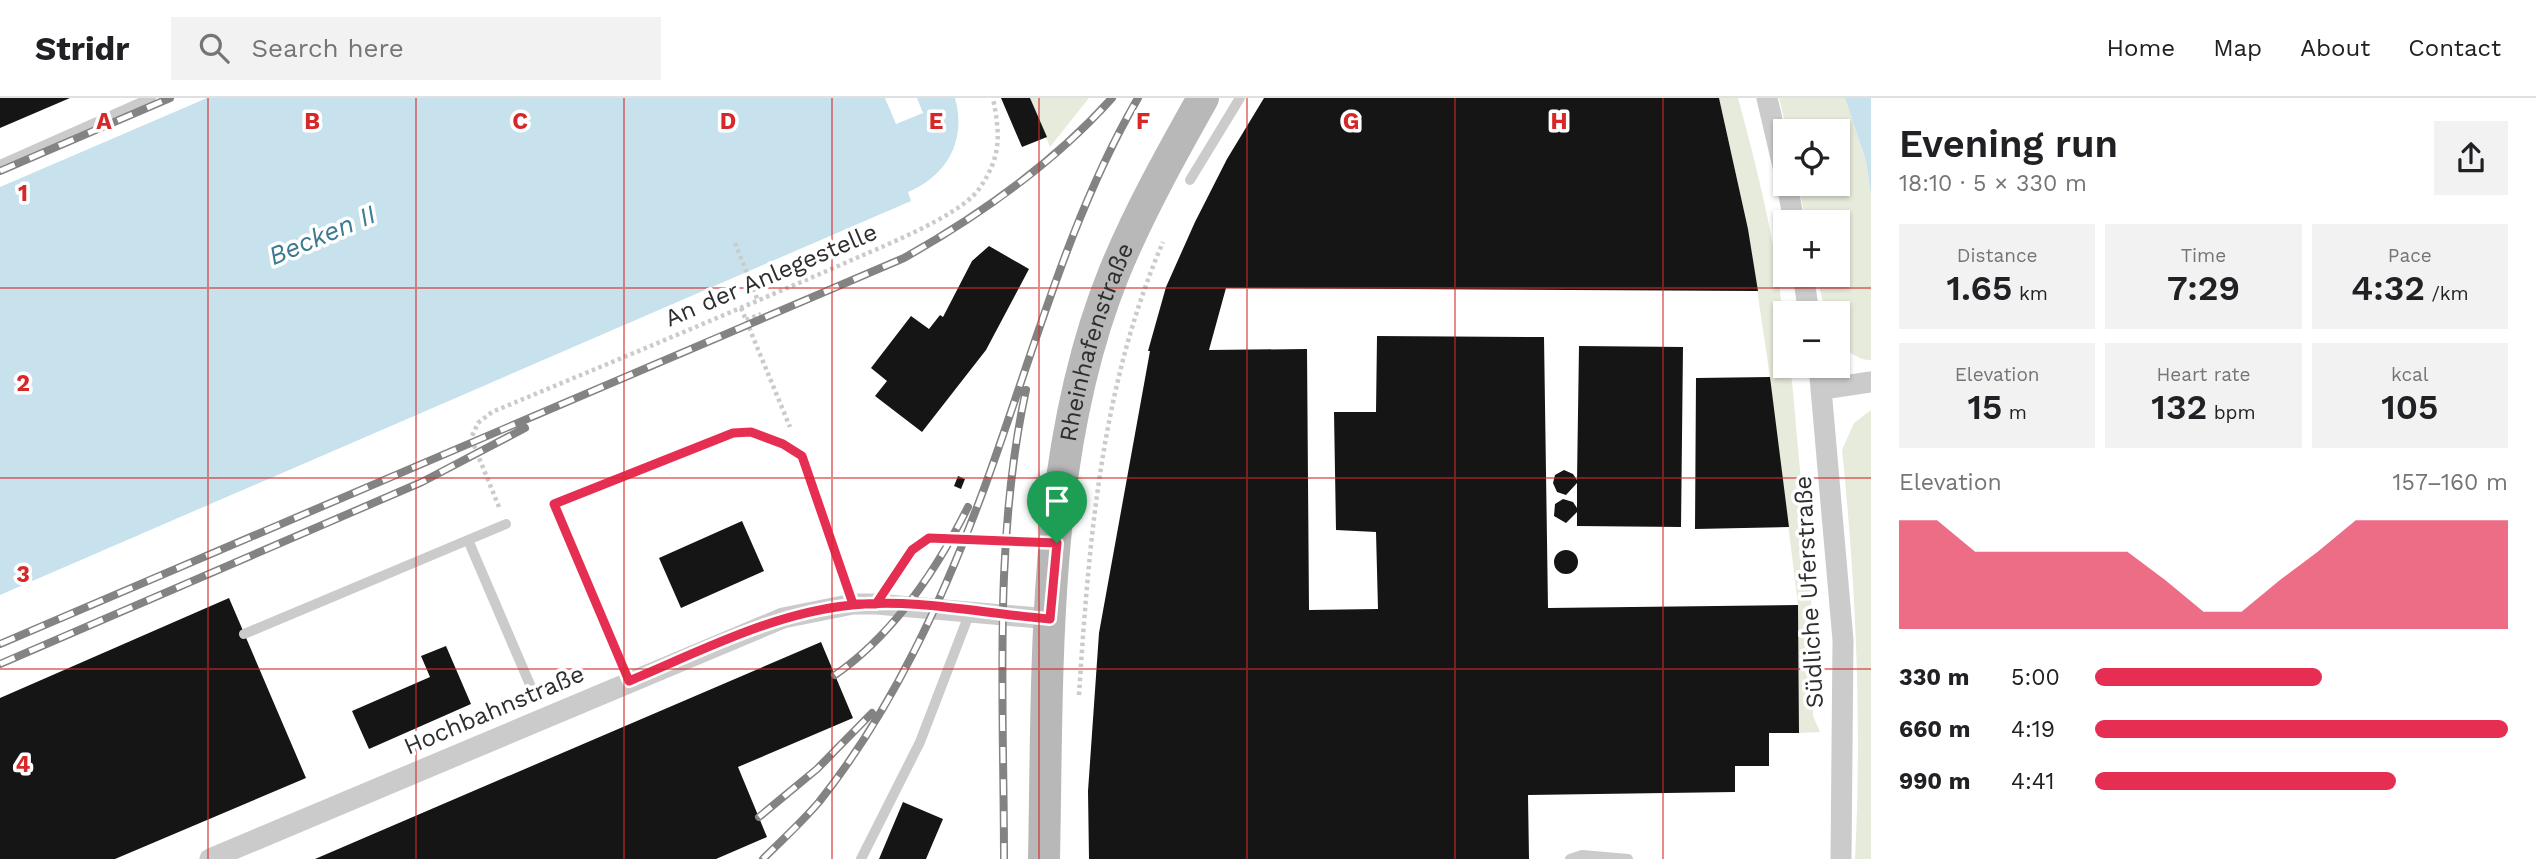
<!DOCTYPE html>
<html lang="en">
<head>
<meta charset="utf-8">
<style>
	:root { --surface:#fff; --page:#f2f2f2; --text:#202124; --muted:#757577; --line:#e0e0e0; --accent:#e62e53 }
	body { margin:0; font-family:"Work Sans",sans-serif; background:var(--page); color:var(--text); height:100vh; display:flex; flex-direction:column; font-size:26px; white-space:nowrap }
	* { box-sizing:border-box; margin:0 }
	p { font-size:23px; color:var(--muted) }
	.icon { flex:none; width:38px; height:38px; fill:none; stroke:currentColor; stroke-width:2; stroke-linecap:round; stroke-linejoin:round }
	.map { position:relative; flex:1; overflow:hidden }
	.side { display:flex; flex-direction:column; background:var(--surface); width:665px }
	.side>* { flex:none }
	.tools { position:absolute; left:1773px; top:21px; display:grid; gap:14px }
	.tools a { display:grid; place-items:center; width:77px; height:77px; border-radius:0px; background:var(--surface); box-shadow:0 2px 5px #0004; font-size:35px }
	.pin { position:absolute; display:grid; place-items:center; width:60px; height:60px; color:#fff; margin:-72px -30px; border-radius:50% 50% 50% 0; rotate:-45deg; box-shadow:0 0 7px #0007 }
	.pin .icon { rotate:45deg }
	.round { display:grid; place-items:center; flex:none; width:74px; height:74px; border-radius:0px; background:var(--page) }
	.head { display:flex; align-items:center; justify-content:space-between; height:119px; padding:0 28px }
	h1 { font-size:38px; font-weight:600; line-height:52px }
	.figures { display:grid; grid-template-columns:repeat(3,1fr); gap:10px; height:119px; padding:7px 28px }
	.figures div { display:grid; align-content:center; border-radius:0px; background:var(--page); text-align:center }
	.figures b { font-size:35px; font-weight:600 }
	.figures small { font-size:19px; font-weight:400 }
	.figures p { font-size:19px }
	.chart { height:196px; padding:14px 28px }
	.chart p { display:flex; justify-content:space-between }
	.chart svg { width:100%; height:126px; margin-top:7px; fill:var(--accent); opacity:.7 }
	ul { padding:0 28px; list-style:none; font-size:23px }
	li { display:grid; grid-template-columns:112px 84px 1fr; align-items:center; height:52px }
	li i { height:18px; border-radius:9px; background:var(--accent) }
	header { display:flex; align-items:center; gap:42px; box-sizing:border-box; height:98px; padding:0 35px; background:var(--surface); border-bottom:2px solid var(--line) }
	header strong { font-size:33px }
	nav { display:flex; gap:38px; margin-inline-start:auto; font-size:24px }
	.search { width:490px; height:63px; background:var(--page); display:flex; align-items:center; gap:18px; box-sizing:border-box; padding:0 24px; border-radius:0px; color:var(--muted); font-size:26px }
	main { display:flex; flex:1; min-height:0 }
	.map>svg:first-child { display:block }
	.green { fill:#e6ebdb }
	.water { fill:#c7e2ec }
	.pier { fill:#fff }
	.building { fill:#151515 }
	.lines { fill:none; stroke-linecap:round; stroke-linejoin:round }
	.path { stroke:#cbcbcb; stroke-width:4.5; stroke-dasharray:3.5 3.5; stroke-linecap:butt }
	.service { stroke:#cbcbcb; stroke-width:10 }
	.minor { stroke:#cbcbcb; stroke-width:21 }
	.secondary { stroke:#b8b8b8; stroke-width:32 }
	.rail-casing { stroke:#838383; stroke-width:8 }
	.rail { stroke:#fff; stroke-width:5; stroke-dasharray:16; stroke-linecap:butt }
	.route-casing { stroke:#fff; stroke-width:14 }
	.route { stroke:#e62e53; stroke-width:9 }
	.grid { fill:none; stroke:#d62828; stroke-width:2; stroke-opacity:0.55 }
	.labels { text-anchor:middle; stroke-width:7; stroke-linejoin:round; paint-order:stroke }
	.street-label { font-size:24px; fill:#2e2e2e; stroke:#fff }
	.water-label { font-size:26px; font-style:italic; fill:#3b7a90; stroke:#fff }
	.grid-label { font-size:23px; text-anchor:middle; font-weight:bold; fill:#d62828; stroke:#fff; stroke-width:7; stroke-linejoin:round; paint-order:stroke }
</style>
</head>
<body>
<header>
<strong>Stridr</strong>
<div class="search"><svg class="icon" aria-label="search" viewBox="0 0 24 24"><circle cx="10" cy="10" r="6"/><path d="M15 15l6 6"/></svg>Search here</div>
<nav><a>Home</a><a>Map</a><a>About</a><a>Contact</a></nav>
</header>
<main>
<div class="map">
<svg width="1871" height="761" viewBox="0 0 1871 761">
	<rect width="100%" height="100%" fill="#fff"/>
	<path class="green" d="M1030,0h59l-39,49z
		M1719,0h19c23,85 47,179 47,268h4l3,15 19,212 2,123 7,16 -21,1 -1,-128 -28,-228 -22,-148z
		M1779,0h66l21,63 5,34v165c-13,1 -24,-10 -33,-18v-29h-12l-10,-38h22v-53h-32l-8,-38h40v-53h-51z
		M1871,312v449h-16c7,-136 1,-274 -13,-409l12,-27z"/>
	<path class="water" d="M207,0h748c12,42 -8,78 -47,94l3,9 -911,394v-408z
		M1845,0h26v97l-5,-34z"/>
	<path class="pier" d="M885,0h32l6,15 -27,11z"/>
	<path class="building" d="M0,0h70l-70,30z
		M1001,0h29l17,39 -25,10z
		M1264,0h455l29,131 10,62 -532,-3 -17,62 98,-1 2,261 69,-1 -2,-77 -40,-2 -2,-118h42l1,-76 167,1 4,271 250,-3 1,128h-30v33h-34v26l-207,3 1,64h-440l-1,-68 11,-158 51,-282h-2l18,-64 29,-65 32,-63z
		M989,148l40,23 -43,81 -64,82 -47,-36 12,-15 -16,-13 40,-52 18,13 11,-14 3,2 29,-56z
		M1579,248l104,1 -2,180 -104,-1v-14l-11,11 -12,-7 1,-12 8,-5 10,3 4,6v-25l-11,12 -9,-3 -4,-9 2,-8 9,-5 9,4 4,6z
		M1770,279l19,150 -94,2 1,-151z
		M958,378l7,3 -4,10 -7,-3z
		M742,423l22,50 -83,37 -22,-50z
		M1554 464a12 12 0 1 1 24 0a12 12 0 1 1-24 0Z
		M229,500l77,180 -191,81h-115v-161z
		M821,544l32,76 -115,49 29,70 -51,22h-401z
		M446,548l25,58 -102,45 -17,-38 78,-34 -9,-21z
		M903,704l40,17 -17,40h-47z"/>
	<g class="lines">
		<path class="path" d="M735,145l23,58
			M741,210l49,119
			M746,222l15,-6
			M499,409l-28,-69 7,-15 14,-11c118,-49 236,-98 353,-149 33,-15 114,-46 134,-74 23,-33 21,-54 14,-91
			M890,485l22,-33 17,-12 99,4
			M1079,597c10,-154 22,-309 84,-453"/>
		<path class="service" d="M0,67l151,-67
			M1190,82l50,-82
			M506,426l-38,16 66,154
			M244,536l224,-94
			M630,583l-76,-177 159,-64c37,-13 56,-5 89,16l51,148
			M861,761l59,-117 50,-130
			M1570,761l12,-4 46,4"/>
		<path class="minor" d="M1767,0l18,77
			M1787,86l7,38
			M1803,177l6,38
			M1819,268l24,274 -2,219
			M1823,291l48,-7
			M210,761l573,-241 70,-14h23l174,15"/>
		<path class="secondary" id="s1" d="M1044,761c4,-191 -3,-406 70,-586 25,-61 57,-118 89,-175"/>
		<g class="rail-casing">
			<path id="rail" d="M0,73l170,-73
				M0,546l904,-386c76,-43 149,-94 208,-160
				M0,566l422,-182 103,-54
				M835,577c58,-40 102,-106 133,-168
				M759,719l58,-48 55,-56
				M763,761c19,-19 39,-37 56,-57 74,-93 125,-205 166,-316 48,-131 83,-267 153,-388
				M1004,761c0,-155 -11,-317 22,-469"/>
		</g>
		<use href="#rail" class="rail"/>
	</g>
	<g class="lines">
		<g class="route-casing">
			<path id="route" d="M1057,445l-128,-5 -17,12 -36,54h-23l-51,-148 -19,-12 -32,-12 -18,1 -179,71 75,177c72,-30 144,-68 223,-76 64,-7 133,9 198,14l7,-76"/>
		</g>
		<use href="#route" class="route"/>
	</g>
	<path class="grid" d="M208,0v761M416,0v761M624,0v761M832,0v761M1039,0v761M1247,0v761M1455,0v761M1663,0v761M0,190h1871M0,380h1871M0,571h1871"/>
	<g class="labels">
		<g class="street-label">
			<text transform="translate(771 177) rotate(-23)" y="8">An der Anlegestelle</text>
			<text dy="8" stroke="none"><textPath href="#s1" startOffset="522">Rheinhafenstraße</textPath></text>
			<text transform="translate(1809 494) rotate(-93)" y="8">Südliche Uferstraße</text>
			<text transform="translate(494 612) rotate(-23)" y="8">Hochbahnstraße</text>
		</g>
		<g class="water-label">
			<text transform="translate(322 137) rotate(-23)" y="9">Becken II</text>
		</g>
	</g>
	<g class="grid-label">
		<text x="104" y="31">A</text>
		<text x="312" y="31">B</text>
		<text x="520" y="31">C</text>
		<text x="728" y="31">D</text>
		<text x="936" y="31">E</text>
		<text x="1143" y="31">F</text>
		<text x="1351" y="31">G</text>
		<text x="1559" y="31">H</text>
		<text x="23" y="103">1</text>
		<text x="23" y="293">2</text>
		<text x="23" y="484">3</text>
		<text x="23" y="674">4</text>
	</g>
</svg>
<div class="tools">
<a><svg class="icon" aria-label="locate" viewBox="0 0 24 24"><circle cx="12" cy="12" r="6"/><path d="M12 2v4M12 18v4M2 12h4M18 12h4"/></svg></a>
<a>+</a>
<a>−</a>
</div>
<div class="pin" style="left:1057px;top:445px;background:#1e9e55"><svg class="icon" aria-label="arrive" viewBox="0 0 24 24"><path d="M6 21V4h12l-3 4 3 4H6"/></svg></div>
</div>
<section class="side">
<div class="head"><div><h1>Evening run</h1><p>18:10 · 5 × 330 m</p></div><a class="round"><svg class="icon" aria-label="share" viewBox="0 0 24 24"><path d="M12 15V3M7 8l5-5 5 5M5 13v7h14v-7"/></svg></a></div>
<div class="figures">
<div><p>Distance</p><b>1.65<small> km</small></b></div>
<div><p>Time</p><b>7:29</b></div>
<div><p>Pace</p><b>4:32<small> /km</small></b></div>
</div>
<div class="figures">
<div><p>Elevation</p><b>15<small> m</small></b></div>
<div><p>Heart rate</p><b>132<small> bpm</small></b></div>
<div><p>kcal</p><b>105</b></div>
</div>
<div class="chart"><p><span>Elevation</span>157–160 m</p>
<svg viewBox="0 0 160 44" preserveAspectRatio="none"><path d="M0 44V6L10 6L20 17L30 17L40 17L50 17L60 17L70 27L80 38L90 38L100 27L110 17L120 6L130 6L140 6L150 6L160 6V44z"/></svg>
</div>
<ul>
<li><b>330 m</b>5:00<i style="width:55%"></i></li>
<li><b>660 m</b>4:19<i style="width:100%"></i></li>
<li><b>990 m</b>4:41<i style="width:73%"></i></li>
</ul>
</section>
</main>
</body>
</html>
